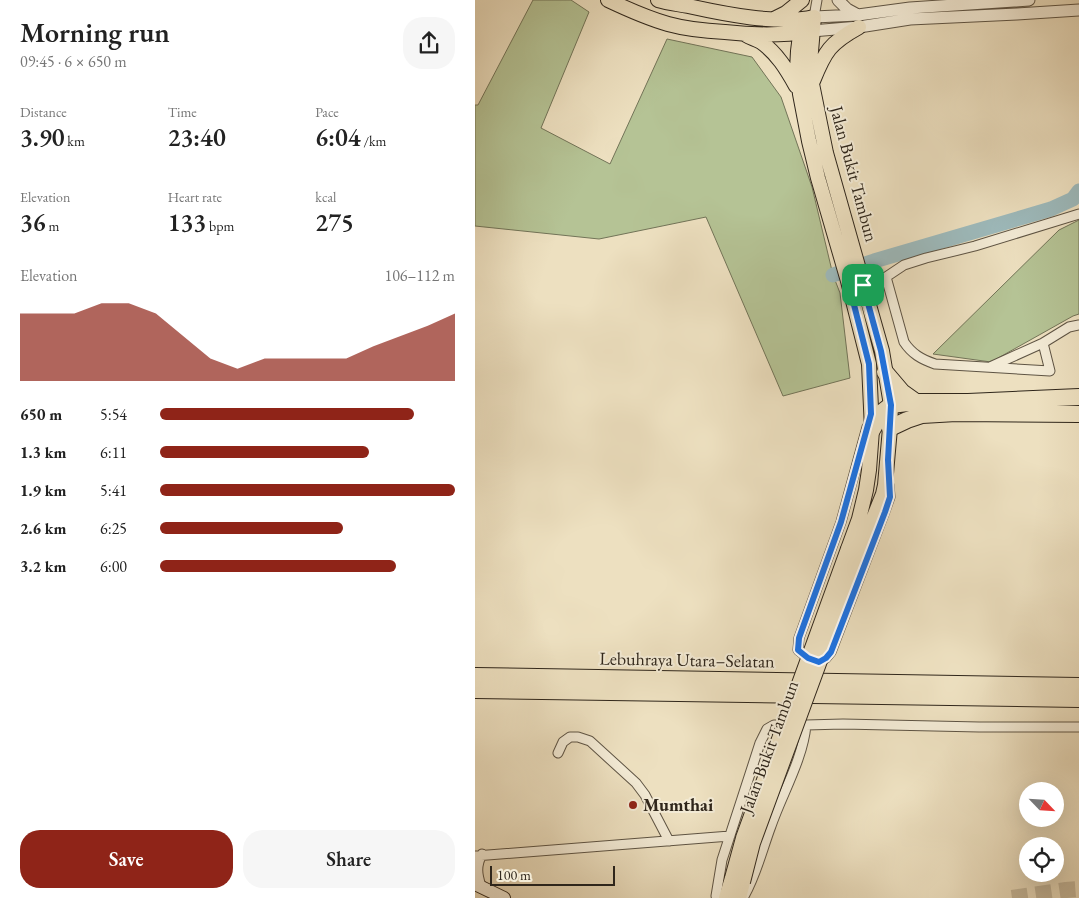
<!DOCTYPE html>
<html lang="en">
<head>
<meta charset="utf-8">
<style>
	:root { --surface:#fff; --page:#f6f6f6; --text:#222; --muted:#767676; --accent:#8f2418 }
	body { margin:0; font-family:"EB Garamond",serif; background:var(--page); color:var(--text); height:100vh; display:flex; flex-direction:column; font-size:19px; white-space:nowrap }
	* { box-sizing:border-box; margin:0 }
	p { font-size:16px; color:var(--muted) }
	.icon { flex:none; width:28px; height:28px; fill:none; stroke:currentColor; stroke-width:2; stroke-linecap:round; stroke-linejoin:round }
	.map { position:relative; flex:1; overflow:hidden }
	.panel { display:flex; flex-direction:column; background:var(--surface); width:475px }
	.panel>* { flex:none }
	.needle { width:32px; rotate:115deg }
	.controls { position:absolute; left:544px; top:782px; display:grid; gap:10px }
	.controls a { display:grid; place-items:center; width:45px; height:45px; border-radius:50%; background:var(--surface); box-shadow:0 5px 20px #0002; font-size:25px }
	.scale { position:absolute; left:15px; bottom:12px; width:125px; box-sizing:border-box; padding-left:5px; border:2px solid #2f261b; border-top:0; font-size:14px; line-height:18px; white-space:nowrap; color:#2f261b; -webkit-text-stroke:4px #f3ebd6; paint-order:stroke }
	.pin { position:absolute; display:grid; place-items:center; width:42px; height:42px; color:#fff; margin:-21px; border-radius:10px; box-shadow:0 2px 8px #0006 }
	.round { display:grid; place-items:center; flex:none; width:52px; height:52px; border-radius:20px; background:var(--page) }
	.head { display:flex; align-items:center; justify-content:space-between; height:85px; padding:0 20px }
	h1 { font-size:28px; font-weight:600; line-height:38px }
	.metrics { display:grid; grid-template-columns:repeat(3,1fr); gap:8px; height:85px; padding:5px 20px }
	.metrics div { display:grid; align-content:center }
	.metrics b { font-size:25px; font-weight:600 }
	.metrics small { font-size:14px; font-weight:400 }
	.metrics p { font-size:14px }
	.chart { height:140px; padding:10px 20px }
	.chart p { display:flex; justify-content:space-between }
	.chart svg { width:100%; height:90px; margin-top:5px; fill:var(--accent); opacity:.7 }
	.button { display:flex; gap:10px; margin-top:auto; padding:10px 20px }
	.button a { flex:1; height:58px; border-radius:20px; background:var(--accent); color:#fff; font-size:20px; font-weight:600; line-height:58px; text-align:center }
	.button a+a { background:var(--page); color:var(--text) }
	ul { padding:0 20px; list-style:none; font-size:16px }
	li { display:grid; grid-template-columns:80px 60px 1fr; align-items:center; height:38px }
	li i { height:12px; border-radius:6px; background:var(--accent) }
	main { display:flex; flex:1; min-height:0 }
	.map>svg:first-child { display:block }
	.green { fill:#b5c395; stroke:#727458 }
	.lines { fill:none; stroke-linecap:round; stroke-linejoin:round }
	.river { stroke:#9dbabc; stroke-width:15 }
	.motorway-tunnel { stroke:#c7bb9f; stroke-width:16; stroke-dasharray:16 8; stroke-linecap:butt }
	.minor-casing { stroke:#5e5444; stroke-width:11 }
	.tertiary-casing { stroke:#5e5444; stroke-width:13 }
	.secondary-casing { stroke:#2f261b; stroke-width:14 }
	.primary-casing { stroke:#2f261b; stroke-width:16 }
	.motorway-casing { stroke:#2f261b; stroke-width:18 }
	.minor { stroke:#f3ebd6; stroke-width:9 }
	.tertiary { stroke:#f3ebd6; stroke-width:11 }
	.secondary { stroke:#f3ebd6; stroke-width:12 }
	.primary { stroke:#ede0c0; stroke-width:14 }
	.motorway { stroke:#ede0c0; stroke-width:16 }
	.primary-bridge-casing { stroke:#2f261b; stroke-width:16; stroke-linecap:butt }
	.primary-bridge { stroke:#ede0c0; stroke-width:14 }
	.route-casing { stroke:#fff; stroke-width:10 }
	.route { stroke:#1a73e8; stroke-width:6 }
	.poi-dot { fill:#8f2418; stroke:#f3ebd6; stroke-width:2 }
	.labels { text-anchor:middle; stroke-width:4; stroke-linejoin:round; paint-order:stroke }
	.street-label { font-size:18px; fill:#2f261b; stroke:#f3ebd6 }
	.poi-label { font-size:18px; font-weight:bold; fill:#2f261b; stroke:#f3ebd6; text-anchor:start }
</style>
</head>
<body>
<main>
<section class="panel">
<div class="head"><div><h1>Morning run</h1><p>09:45 · 6 × 650 m</p></div><a class="round"><svg class="icon" aria-label="share" viewBox="0 0 24 24"><path d="M12 15V3M7 8l5-5 5 5M5 13v7h14v-7"/></svg></a></div>
<div class="metrics">
<div><p>Distance</p><b>3.90<small> km</small></b></div>
<div><p>Time</p><b>23:40</b></div>
<div><p>Pace</p><b>6:04<small> /km</small></b></div>
</div>
<div class="metrics">
<div><p>Elevation</p><b>36<small> m</small></b></div>
<div><p>Heart rate</p><b>133<small> bpm</small></b></div>
<div><p>kcal</p><b>275</b></div>
</div>
<div class="chart"><p><span>Elevation</span>106–112 m</p>
<svg viewBox="0 0 160 44" preserveAspectRatio="none"><path d="M0 44V11L10 11L20 11L30 6L40 6L50 11L60 22L70 33L80 38L90 33L100 33L110 33L120 33L130 27L140 22L150 17L160 11V44z"/></svg>
</div>
<ul>
<li><b>650 m</b>5:54<i style="width:86%"></i></li>
<li><b>1.3 km</b>6:11<i style="width:71%"></i></li>
<li><b>1.9 km</b>5:41<i style="width:100%"></i></li>
<li><b>2.6 km</b>6:25<i style="width:62%"></i></li>
<li><b>3.2 km</b>6:00<i style="width:80%"></i></li>
</ul>
<div class="button"><a>Save</a><a>Share</a></div>
</section>
<div class="map">
<svg width="604" height="898" viewBox="0 0 604 898">
	<rect width="100%" height="100%" fill="#ede0c0"/>
	<filter id="stains"><feTurbulence type="fractalNoise" baseFrequency=".004" numOctaves="4"/><feColorMatrix values="0 0 0 0 .2 0 0 0 0 .09 0 0 0 0 .02 0 0 0 .5 -.17"/></filter>
	<radialGradient id="worn" r=".72"><stop offset=".6" stop-color="#630" stop-opacity="0"/><stop offset="1" stop-color="#630" stop-opacity=".3"/></radialGradient>
	<path class="green" d="M58,0h38l18,12 -48,116 69,36 57,-125 85,18 29,40 31,90 21,88 7,18 10,85 -67,18 -77,-179 -107,22 -124,-13v-121h3z
		M604,220v94l-6,2 -82,46 -58,-8 126,-124z"/>
	<g class="lines">
		<path class="river" d="M358,275l41,-14 177,-52 22,-10 6,-8"/>
		<path class="motorway-tunnel" d="M537,898l54,-8 13,-1"/>
		<g class="minor-casing">
			<path id="minor" d="M339,17l3,-17
				M411,277l18,65c8,12 17,17 31,22l115,7 -7,-28
				M385,286l26,-9 18,-12 22,-7 49,-12 104,-32
				M517,366l51,-23 26,-16 10,-2
				M392,427l-26,95 -42,116 -1,12 10,8 11,4 7,-4 5,-6 54,-141 5,-14 -1,-12
				M331,725l37,-1 136,3h100
				M83,753l5,-11 7,-5h8l12,4 46,42 9,12 24,46
				M0,856l255,-20
				M6,886c-4,-12 -5,-20 1,-32
				M242,898l-1,-2 6,-36 38,-117 7,-14 7,-4h32c-3,34 -24,69 -35,101 -9,24 -15,50 -28,72"/>
		</g>
		<g class="tertiary-casing">
			<path id="tertiary" d="M363,0l9,9 11,6
				M339,17l44,-2 52,-7 119,-8
				M337,31l47,-4 51,-8 107,-5 62,-4"/>
		</g>
		<g class="secondary-casing">
			<path id="secondary" d="M0,884l29,14"/>
		</g>
		<g class="primary-casing">
			<path id="primary" d="M133,0c19,9 39,18 60,24 18,5 38,7 57,8 28,3 56,4 84,-1
				M183,0c10,3 20,4 30,6 36,8 90,19 126,11l-4,46 2,21 14,69 56,198 9,54 -1,23 -5,57 -2,9 -23,58
				M299,19l12,-6 16,-13
				M327,20l-4,31 -1,19 3,24 9,47 9,37 30,103 21,83 3,66 -3,40 -3,20 -7,29 -11,30
				M271,35c5,3 10,4 15,7 16,11 26,28 35,44
				M338,81c12,-30 17,-38 46,-54
				M251,898l6,-20
				M264,898l4,-16"/>
		</g>
		<g class="motorway-casing">
			<path id="motorway" d="M410,372l17,20 14,10
				M415,428l17,-8 15,-5 34,-2 123,1
				M397,430l10,-18 9,-7 25,-3h52l111,-5
				M0,676l604,10
				M0,690l604,9"/>
		</g>
		<use href="#minor" class="minor"/>
		<use href="#tertiary" class="tertiary"/>
		<use href="#secondary" class="secondary"/>
		<use href="#primary" class="primary"/>
		<use href="#motorway" class="motorway"/>
		<g class="primary-bridge-casing">
			<path id="primary-bridge" d="M257,878l11,-40 105,-289
				M268,882l10,-39 107,-291"/>
		</g>
		<use href="#primary-bridge" class="primary-bridge"/>
	</g>
	<g class="lines">
		<g class="route-casing">
			<path id="route" d="M388,285l18,66 10,54 -3,55 2,37 -5,15 -54,140 -5,6 -7,4 -11,-4 -10,-8 1,-12 42,-116 30,-108 -2,-50 -19,-75z"/>
		</g>
		<use href="#route" class="route"/>
	</g>
	<circle class="poi-dot" cx="158" cy="805" r="5"/>
	<g class="labels">
		<g class="street-label">
			<text transform="translate(379 174) rotate(75)" y="6">Jalan Bukit Tambun</text>
			<text transform="translate(212 660) rotate(1)" y="6">Lebuhraya Utara–Selatan</text>
			<text transform="translate(294 747) rotate(-70)" y="6">Jalan Bukit Tambun</text>
		</g>
		<g class="poi-label">
			<text x="168" y="811">Mumthai</text>
		</g>
	</g>
	<rect width="100%" height="100%" filter="url(#stains)"/>
	<rect width="100%" height="100%" fill="url(#worn)"/>
</svg>
<div class="controls">
<a><svg class="needle" viewBox="-14 -14 28 28"><path d="M0-13l5 13h-10z" fill="#e53935"/><path d="M0 13l5-13h-10z" fill="#767676"/></svg></a>
<a><svg class="icon" aria-label="locate" viewBox="0 0 24 24"><circle cx="12" cy="12" r="6"/><path d="M12 2v4M12 18v4M2 12h4M18 12h4"/></svg></a>
</div>
<div class="scale">100 m</div>
<div class="pin" style="left:388px;top:285px;background:#1e9e55"><svg class="icon" aria-label="arrive" viewBox="0 0 24 24"><path d="M6 21V4h12l-3 4 3 4H6"/></svg></div>
</div>
</main>
</body>
</html>
